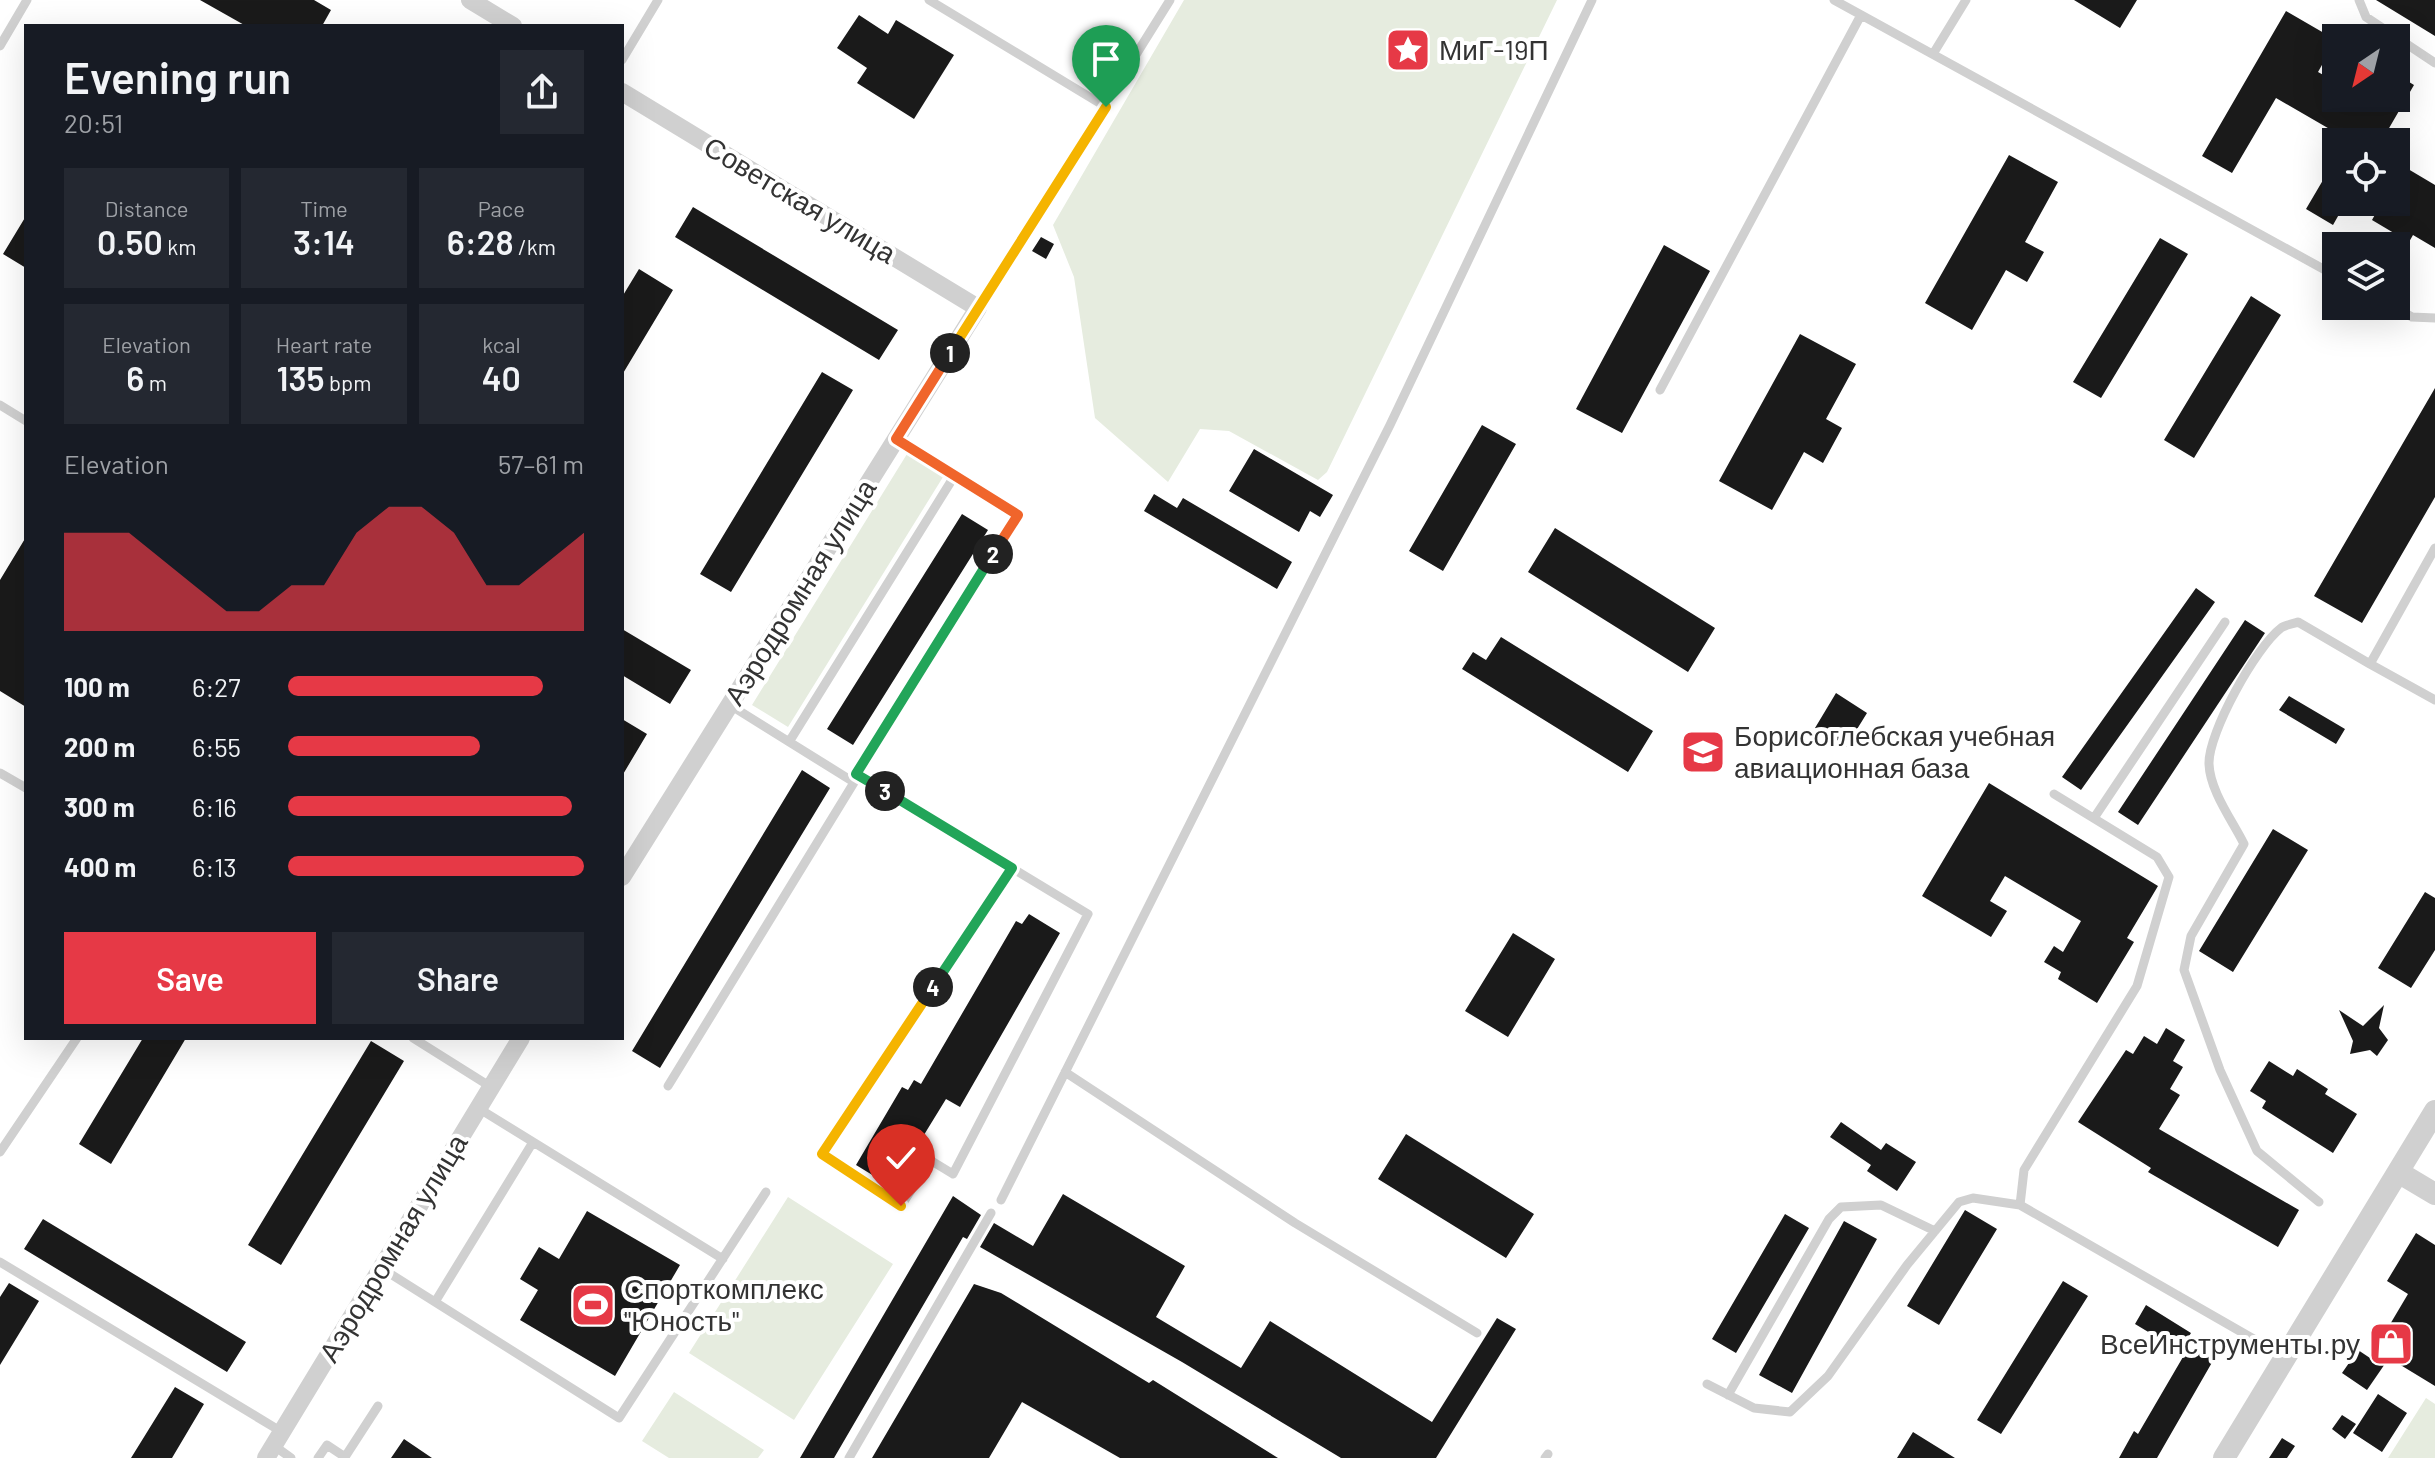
<!DOCTYPE html>
<html lang="en">
<head>
<meta charset="utf-8">
<style>
	:root { --surface:#171b24; --page:#242831; --text:#f1f3f6; --muted:#9ea1a6; --accent:#e63946 }
	body { margin:0; font-family:Barlow,sans-serif; background:var(--page); color:var(--text); height:100vh; display:flex; flex-direction:column; font-size:30px; white-space:nowrap }
	* { box-sizing:border-box; margin:0 }
	p { font-size:26px; color:var(--muted) }
	.icon { flex:none; width:44px; height:44px; fill:none; stroke:currentColor; stroke-width:2; stroke-linecap:round; stroke-linejoin:round }
	.map { position:relative; flex:1; overflow:hidden }
	.side { position:absolute; left:24px; top:24px; width:600px; height:1016px; display:flex; flex-direction:column; background:var(--surface); border-radius:0px; box-shadow:0 8px 32px #0002 }
	.side>* { flex:none }
	.needle { width:52px; rotate:215deg }
	.buttons { position:absolute; left:2322px; top:24px; display:grid; gap:16px }
	.buttons a { display:grid; place-items:center; width:88px; height:88px; border-radius:0px; background:var(--surface); box-shadow:0 8px 32px #0002; font-size:40px }
	.pin { position:absolute; display:grid; place-items:center; width:68px; height:68px; color:#fff; margin:-82px -34px; border-radius:50% 50% 50% 0; rotate:-45deg; box-shadow:0 0 8px #0007 }
	.pin .icon { rotate:45deg }
	.km { position:absolute; width:40px; height:40px; margin:-20px; border-radius:50%; background:#222; color:#fff; font-size:22px; line-height:40px; text-align:center }
	.round { display:grid; place-items:center; flex:none; width:84px; height:84px; border-radius:0px; background:var(--page) }
	.head { display:flex; align-items:center; justify-content:space-between; height:136px; padding:0 40px }
	h1 { font-size:44px; font-weight:600; line-height:60px }
	.stats { display:grid; grid-template-columns:repeat(3,1fr); gap:12px; height:136px; padding:8px 40px }
	.stats div { display:grid; align-content:center; border-radius:0px; background:var(--page); text-align:center }
	.stats b { font-size:34px; font-weight:600 }
	.stats small { font-size:22px; font-weight:400 }
	.stats p { font-size:22px }
	.chart { height:224px; padding:16px 40px }
	.chart p { display:flex; justify-content:space-between }
	.chart svg { width:100%; height:144px; margin-top:8px; fill:var(--accent); opacity:.7 }
	.primary-button { display:flex; gap:16px; margin-top:auto; padding:16px 40px }
	.primary-button a { flex:1; height:92px; border-radius:0px; background:var(--accent); color:#fff; font-size:32px; font-weight:600; line-height:92px; text-align:center }
	.primary-button a+a { background:var(--page); color:var(--text) }
	ul { padding:0 40px; list-style:none; font-size:26px }
	li { display:grid; grid-template-columns:128px 96px 1fr; align-items:center; height:60px }
	li i { height:20px; border-radius:10px; background:var(--accent) }
	.map>svg:first-child { display:block }
	.green { fill:#e6ecdf }
	.building { fill:#1a1a1a }
	.lines { fill:none; stroke-linecap:round; stroke-linejoin:round }
	.service { stroke:#d0d0d0; stroke-width:9 }
	.minor { stroke:#d0d0d0; stroke-width:18 }
	.tertiary { stroke:#d0d0d0; stroke-width:22 }
	.split-1-casing { stroke:#fff; stroke-width:16 }
	.split-2-casing { stroke:#fff; stroke-width:16 }
	.split-3-casing { stroke:#fff; stroke-width:16 }
	.split-4-casing { stroke:#fff; stroke-width:16 }
	.split-5-casing { stroke:#fff; stroke-width:16 }
	.split-1 { stroke:#f5b400; stroke-width:10 }
	.split-2 { stroke:#f0652b; stroke-width:10 }
	.split-3 { stroke:#22a559; stroke-width:10 }
	.split-4 { stroke:#22a559; stroke-width:10 }
	.split-5 { stroke:#f5b400; stroke-width:10 }
	.labels { text-anchor:middle; stroke-width:8; stroke-linejoin:round; paint-order:stroke }
	.poi-label { font-size:28px; fill:#333; stroke:#fff; text-anchor:start }
	.street-label { font-size:28px; fill:#333; stroke:#fff }
</style>
</head>
<body>
<div class="map">
<svg width="2435" height="1458" viewBox="0 0 2435 1458">
	<rect width="100%" height="100%" fill="#fff"/>
	<path class="green" d="M1184,0h373l-230,472 -9,8 -89,-49 -29,-2 -32,53 -73,-64 -21,-141 -21,-52z
		M907,454l36,23 -155,250 -36,-22z
		M788,1197l105,67 -99,156 -105,-67z
		M674,1392l90,58 -6,8h-89l-27,-17z
		M2426,1398l9,6v54h-47z"/>
	<path class="building" d="M200,0h114l17,10 -9,16h-76z
		M2074,0h63l-17,28z
		M2376,0h59v36z
		M2286,11l50,29 -18,32 18,10v16h60v-24l18,11 -33,57h-29l-76,-44 -44,75 -30,-17z
		M859,15l29,19 8,-14 58,35 -40,64 -57,-36 10,-15 -30,-20z
		M2009,155l49,27 -33,60 19,10 -17,30 -21,-12 -34,60 -47,-27z
		M2336,158v44h10l-13,23 -27,-16z
		M2403,166l32,19v63l-22,-13 -4,7 -37,-22 10,-18h14v-24z
		M693,207l205,123 -19,30 -204,-123z
		M26,216v52l-23,-14z
		M1041,237l13,7 -8,15 -14,-8z
		M2160,238l28,16 -87,144 -28,-16z
		M1664,245l46,26 -88,162 -46,-24z
		M639,269l34,21 -51,85v-78z
		M2251,296l30,19 -87,143 -30,-18z
		M1800,334l56,30 -30,55 16,9 -19,35 -19,-11 -32,58 -53,-29z
		M822,372l31,18 -122,202 -31,-18z
		M2435,388v109l-73,126 -48,-27z
		M1482,425l34,19 -73,127 -34,-20z
		M1254,449l79,46 -13,22 -10,-6 -11,21 -70,-41z
		M1154,494l23,14 6,-10 109,64 -15,27 -133,-78z
		M962,514l26,16 -135,215 -26,-16z
		M1555,528l160,100 -27,44 -160,-100z
		M26,537v170l-26,-16v-111z
		M2196,588l19,14 -134,188 -19,-13z
		M2245,620l20,13 -127,192 -20,-13z
		M622,629l69,41 -21,34 -48,-29z
		M1501,637l152,94 -25,41 -166,-103 11,-17 13,8z
		M1836,693l31,20 -21,34 -31,-19z
		M2289,696l56,33 -9,15 -57,-34z
		M622,719l25,15 -25,42z
		M802,770l28,18 -170,280 -28,-17z
		M1989,783l169,103 -31,52 7,4 -37,61 -39,-24 3,-7 -17,-10 10,-16 9,6 18,-31 -76,-45 -15,25 17,10 -16,26 -69,-41z
		M2273,829l35,21 -75,122 -34,-21z
		M2425,892l10,6v52l-24,38 -33,-20z
		M1029,914l31,19 -100,174 -14,-8 -54,88 -36,-22 46,-78 6,3 6,-10 7,4 95,-163 6,3z
		M1513,933l42,26 -47,78 -43,-26z
		M2384,1005l-5,23 9,12 -11,16 -7,-6 -20,4 3,-13 -14,-31 24,16z
		M2166,1028l19,12 -12,21 10,6 -13,22 10,6 -21,34 140,81 -21,37 -130,-75 3,-4 -73,-46 48,-72 7,4 11,-18 13,8z
		M143,1038h43l-75,126 -32,-20z
		M371,1041l33,20 -123,204 -33,-20z
		M2269,1061l24,15 4,-7 31,20 -3,5 32,20 -24,39 -71,-45 4,-7 -16,-10z
		M1841,1122l40,28 5,-7 30,19 -19,29 -30,-20 4,-6 -41,-28z
		M1406,1134l128,80 -28,44 -128,-79z
		M1063,1194l122,72 -29,51 85,51 29,-47 162,101 65,-104 19,11 -80,129h-95l-159,-96 -202,-115 14,-24 39,23z
		M953,1196l28,19 -14,24 -4,-2 -129,221h-34z
		M1965,1210l32,19 -58,96 -32,-19z
		M587,1211l93,54 -65,111 -95,-56 18,-30 -18,-11 19,-32 20,12z
		M1785,1214l24,14 -73,125 -24,-14z
		M43,1219l203,123 -19,30 -203,-123z
		M1844,1221l33,18 -85,154 -33,-18z
		M2416,1233l19,12v141l-46,-28 -22,32 -25,-17 16,-23 12,8 38,-64 -21,-13z
		M2063,1281l25,15 -87,138 -24,-14z
		M9,1283l30,18 -39,64v-68z
		M974,1284l27,9 148,90 4,-3 125,78h-158l-98,-56 -33,56h-117z
		M2146,1305l45,28 -11,18 -45,-27z
		M2190,1345l24,14 -57,99h-38l15,-27 4,3z
		M175,1387l29,17 -32,54h-41z
		M2378,1394l29,19 -25,39 -29,-19z
		M2342,1415l14,9 -11,15 -13,-10z
		M1913,1432l42,26h-58z
		M2282,1438l13,8 -8,12h-18z
		M404,1439l28,19h-41z"/>
	<g class="lines">
		<path class="service" d="M929,0l177,107
			M1834,0l502,276
			M2359,0l7,17 69,46
			M0,46l27,-46
			M1933,54l33,-54
			M622,60l36,-60
			M2392,306l20,11 23,1
			M978,308l192,-308
			M1660,390l201,-375
			M0,405l26,16
			M896,439l59,36
			M2435,548l-65,116 65,36
			M730,705l122,76
			M0,773l26,15
			M856,774l232,140 -135,260 -23,-14 -29,46 -79,-52 190,-286
			M2094,818l131,-196
			M413,1038l78,49
			M1065,1072l230,151 182,110
			M668,1086l350,-571 -63,-40 -166,267
			M478,1108l245,151
			M0,1152l77,-114
			M1001,1200l389,-775 202,-425
			M2319,1202l-62,-51 -37,-81 -36,-100 7,-34 53,-92c-12,-24 -34,-53 -35,-80 -1,-31 47,-117 72,-136 4,-3 12,-4 17,-6l72,42
			M2020,1205l4,-35 113,-184 32,-109 -12,-20 -103,-63
			M0,1262l282,170
			M381,1268l238,150 147,-226
			M435,1302l98,-160
			M1707,1384l47,24 36,4 38,-36 79,-111 52,-63 14,-4 47,7 265,152
			M1728,1395l101,-176 12,-12 40,-2 54,26
			M273,1445l18,13
			M318,1458l9,-13 18,12 33,-51
			M849,1458l142,-245
			M1545,1458l3,-4"/>
		<path class="minor" d="M470,0l43,26
			M622,92l356,216 -356,569
			M266,1458l255,-420"/>
		<path class="tertiary" d="M2398,1172l37,22
			M2224,1458l211,-347"/>
	</g>
	<g class="lines">
		<g class="split-1-casing">
			<path id="split-1" d="M950,353l156,-246"/>
		</g>
		<g class="split-2-casing">
			<path id="split-2" d="M950,353l-54,86 122,76 -25,39"/>
		</g>
		<g class="split-3-casing">
			<path id="split-3" d="M885,791l-29,-17 137,-220"/>
		</g>
		<g class="split-4-casing">
			<path id="split-4" d="M885,791l127,77 -79,119"/>
		</g>
		<g class="split-5-casing">
			<path id="split-5" d="M901,1206l-79,-52 111,-167"/>
		</g>
		<use href="#split-1" class="split-1"/>
		<use href="#split-2" class="split-2"/>
		<use href="#split-3" class="split-3"/>
		<use href="#split-4" class="split-4"/>
		<use href="#split-5" class="split-5"/>
	</g>
	<defs>
		<g id="sight-square" transform="scale(2.3)"><rect x="-9" y="-9" width="18" height="18" rx="4" fill="#e63946" stroke="#fff"/><path d="M0-6L1.8-2.2L6-1.7L2.9 1.2L3.7 5.4L0 3.3L-3.7 5.4L-2.9 1.2L-6-1.7L-1.8-2.2Z" fill="#fff"/></g>
		<g id="university-square" transform="scale(2.3)"><rect x="-9" y="-9" width="18" height="18" rx="4" fill="#e63946" stroke="#fff"/><path d="M0-5L7-2L0 1L-7-2ZM-4 1L0 2.5L4 1V4Q0 6-4 4Z" fill="#fff"/></g>
		<g id="stadium-square" transform="scale(2.3)"><rect x="-9" y="-9" width="18" height="18" rx="4" fill="#e63946" stroke="#fff"/><path d="M0-5a6.5 5 0 1 0 0 10a6.5 5 0 1 0 0-10ZM-3.5-1.8h7v3.6h-7Z" fill="#fff"/></g>
		<g id="shop-square" transform="scale(2.3)"><rect x="-9" y="-9" width="18" height="18" rx="4" fill="#e63946" stroke="#fff"/><path d="M-5-2.5h2.3a2.7 3.5 0 0 1 5.4 0H5L5.5 6h-11ZM-1.5-2.5h3a1.5 2.3 0 0 0-3 0Z" fill="#fff"/></g>
	</defs>
	<g fill-rule="evenodd">
		<use href="#sight-square" x="1408" y="50"/>
		<use href="#university-square" x="1703" y="752"/>
		<use href="#stadium-square" x="593" y="1305"/>
		<use href="#shop-square" x="2391" y="1344"/>
	</g>
	<g class="labels">
		<g class="poi-label">
			<text x="1439" y="60">МиГ-19П</text>
			<text x="1734" y="746">Борисоглебская учебная<tspan x="1734" dy="32">авиационная база</tspan></text>
			<text x="624" y="1299">Спорткомплекс<tspan x="624" dy="32">"Юность"</tspan></text>
			<text x="2360" y="1354" text-anchor="end">ВсеИнструменты.ру</text>
		</g>
		<g class="street-label">
			<text transform="translate(800 200) rotate(31)" y="10">Советская улица</text>
			<text transform="translate(800 592) rotate(-58)" y="10">Аэродромная улица</text>
			<text transform="translate(393 1248) rotate(-59)" y="10">Аэродромная улица</text>
		</g>
	</g>
</svg>
<div class="buttons">
<a><svg class="needle" viewBox="-14 -14 28 28"><path d="M0-13l5 13h-10z" fill="#e53935"/><path d="M0 13l5-13h-10z" fill="#9ea1a6"/></svg></a>
<a><svg class="icon" aria-label="locate" viewBox="0 0 24 24"><circle cx="12" cy="12" r="6"/><path d="M12 2v4M12 18v4M2 12h4M18 12h4"/></svg></a>
<a><svg class="icon" aria-label="layers" viewBox="0 0 24 24"><path d="M12 4l9 5-9 5-9-5zM3 14l9 5 9-5"/></svg></a>
</div>
<div class="pin" style="left:1106px;top:107px;background:#1e9e55"><svg class="icon" aria-label="arrive" viewBox="0 0 24 24"><path d="M6 21V4h12l-3 4 3 4H6"/></svg></div>
<div class="pin" style="left:901px;top:1206px;background:#d93025"><svg class="icon" aria-label="check" viewBox="0 0 24 24"><path d="M5 12l5 5 9-10"/></svg></div>
<b class="km" style="left:950px;top:353px">1</b>
<b class="km" style="left:993px;top:554px">2</b>
<b class="km" style="left:885px;top:791px">3</b>
<b class="km" style="left:933px;top:987px">4</b>
<section class="side">
<div class="head"><div><h1>Evening run</h1><p>20:51</p></div><a class="round"><svg class="icon" aria-label="share" viewBox="0 0 24 24"><path d="M12 15V3M7 8l5-5 5 5M5 13v7h14v-7"/></svg></a></div>
<div class="stats">
<div><p>Distance</p><b>0.50<small> km</small></b></div>
<div><p>Time</p><b>3:14</b></div>
<div><p>Pace</p><b>6:28<small> /km</small></b></div>
</div>
<div class="stats">
<div><p>Elevation</p><b>6<small> m</small></b></div>
<div><p>Heart rate</p><b>135<small> bpm</small></b></div>
<div><p>kcal</p><b>40</b></div>
</div>
<div class="chart"><p><span>Elevation</span>57–61 m</p>
<svg viewBox="0 0 160 44" preserveAspectRatio="none"><path d="M0 44V14L10 14L20 14L30 22L40 30L50 38L60 38L70 30L80 30L90 14L100 6L110 6L120 14L130 30L140 30L150 22L160 14V44z"/></svg>
</div>
<ul>
<li><b>100 m</b>6:27<i style="width:86%"></i></li>
<li><b>200 m</b>6:55<i style="width:65%"></i></li>
<li><b>300 m</b>6:16<i style="width:96%"></i></li>
<li><b>400 m</b>6:13<i style="width:100%"></i></li>
</ul>
<div class="primary-button"><a>Save</a><a>Share</a></div>
</section>
</div>
</body>
</html>
